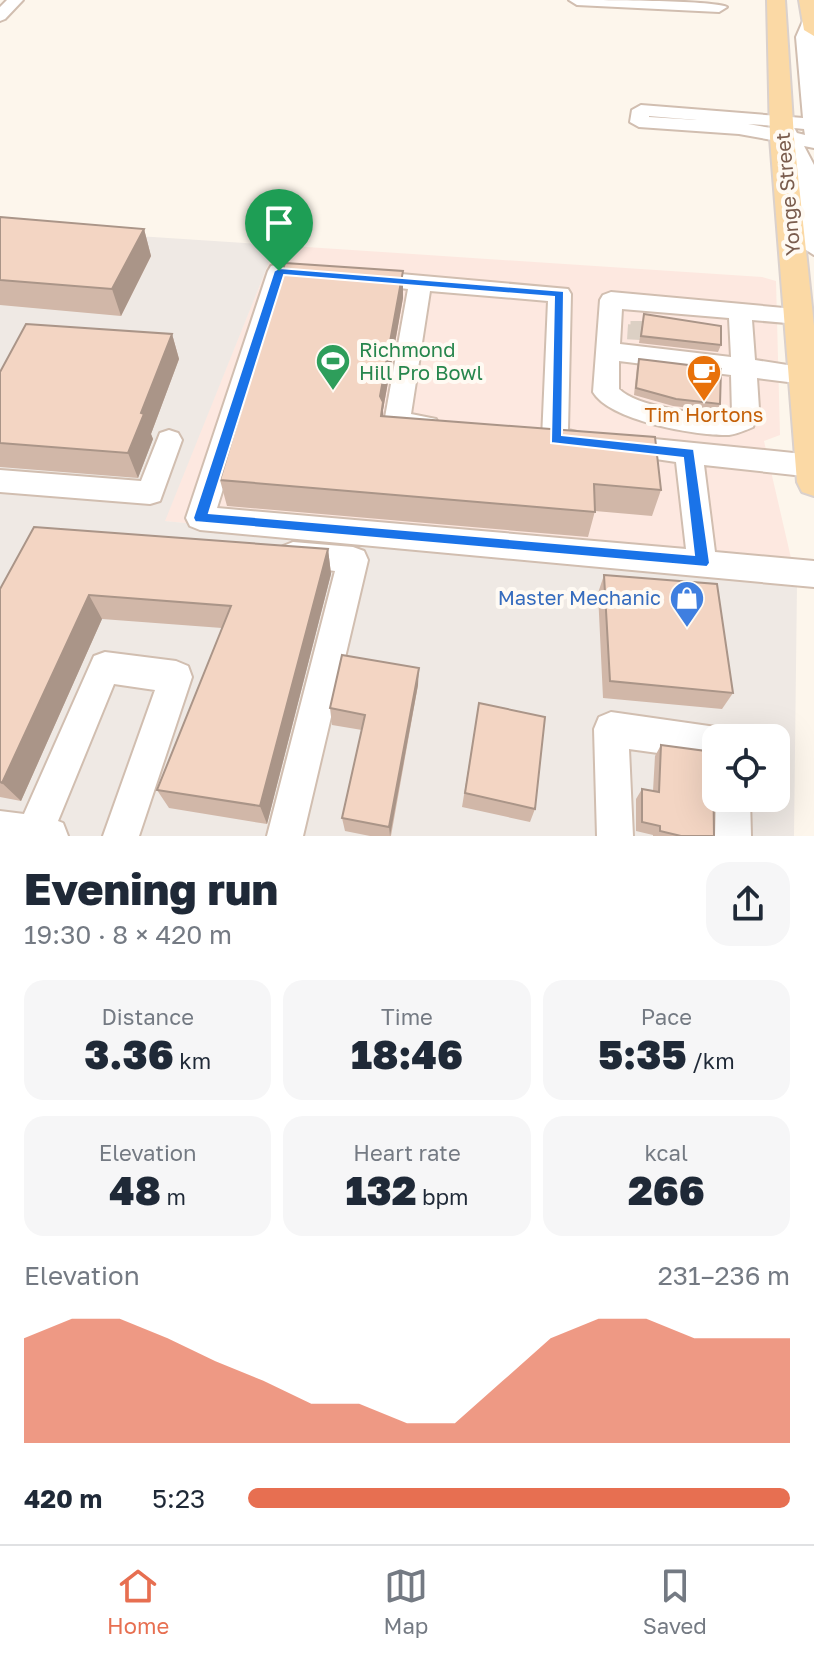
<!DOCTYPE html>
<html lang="en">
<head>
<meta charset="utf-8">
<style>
	:root { --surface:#fff; --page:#f6f6f7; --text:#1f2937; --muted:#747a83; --line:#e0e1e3; --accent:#e76f51 }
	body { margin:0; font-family:"Golos Text",sans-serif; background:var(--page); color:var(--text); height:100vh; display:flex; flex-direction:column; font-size:30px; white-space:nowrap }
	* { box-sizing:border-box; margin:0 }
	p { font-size:26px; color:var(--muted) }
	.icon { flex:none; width:44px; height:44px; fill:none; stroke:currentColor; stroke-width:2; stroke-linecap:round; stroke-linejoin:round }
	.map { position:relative; height:836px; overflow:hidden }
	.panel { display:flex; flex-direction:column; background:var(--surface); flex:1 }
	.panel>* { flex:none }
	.fabs { position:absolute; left:702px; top:724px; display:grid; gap:16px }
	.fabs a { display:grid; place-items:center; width:88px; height:88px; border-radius:16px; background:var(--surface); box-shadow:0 8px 32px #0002; font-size:40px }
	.pin { position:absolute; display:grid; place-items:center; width:68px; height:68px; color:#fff; margin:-82px -34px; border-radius:50% 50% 50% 0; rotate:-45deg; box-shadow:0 0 8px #0007 }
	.pin .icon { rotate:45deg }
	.round { display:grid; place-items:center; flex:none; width:84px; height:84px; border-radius:24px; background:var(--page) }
	.headline { display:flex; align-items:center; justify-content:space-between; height:136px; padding:0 24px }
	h1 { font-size:44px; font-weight:800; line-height:60px }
	.figures { display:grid; grid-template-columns:repeat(3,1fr); gap:12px; height:136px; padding:8px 24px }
	.figures div { display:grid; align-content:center; border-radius:20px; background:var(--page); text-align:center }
	.figures b { font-size:40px; font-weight:800 }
	.figures small { font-size:22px; font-weight:400 }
	.figures p { font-size:22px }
	.chart { height:224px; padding:16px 24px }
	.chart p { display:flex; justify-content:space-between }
	.chart svg { width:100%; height:144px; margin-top:8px; fill:var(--accent); opacity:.7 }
	ul { padding:0 24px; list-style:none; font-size:26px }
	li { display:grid; grid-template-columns:128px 96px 1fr; align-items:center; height:60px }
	li i { height:20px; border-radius:10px; background:var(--accent) }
	.tabs { display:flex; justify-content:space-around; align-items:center; height:112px; border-top:2px solid var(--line); background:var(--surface); font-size:22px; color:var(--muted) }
	.tabs a { display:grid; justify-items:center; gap:4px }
	.tabs .active { color:var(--accent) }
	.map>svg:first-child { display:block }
	.commercial { fill:#fde8e0 }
	.industrial { fill:#efe9e4; fill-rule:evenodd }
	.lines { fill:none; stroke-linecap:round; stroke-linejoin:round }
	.minor-tunnel-far1 { stroke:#dcd0c4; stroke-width:21; stroke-dasharray:21 11; stroke-linecap:butt }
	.minor-tunnel { stroke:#dcd0c4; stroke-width:26; stroke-dasharray:26 13; stroke-linecap:butt }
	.minor-casing { stroke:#d1beb0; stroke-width:4 }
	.major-casing { stroke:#dad1cd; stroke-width:4 }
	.minor { fill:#fff; fill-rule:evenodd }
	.major { fill:#fbd9a5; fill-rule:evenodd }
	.wall { fill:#d1b7a8 }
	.shaded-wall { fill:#aa9588 }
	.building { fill:#f3d5c3; stroke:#aa9588; stroke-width:2 }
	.route { fill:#1a73e8; stroke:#fff; stroke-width:2; fill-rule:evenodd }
	.labels { text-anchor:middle; stroke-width:8; stroke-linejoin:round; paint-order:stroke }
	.street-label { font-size:20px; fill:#7a5c4d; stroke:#fffaf3 }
	.leisure-label { font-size:20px; fill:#27864d; stroke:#fffaf3; text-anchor:start }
	.food-label { font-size:20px; fill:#c56008; stroke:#fffaf3 }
	.shop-label { font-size:20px; fill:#366cbe; stroke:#fffaf3; text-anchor:end }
</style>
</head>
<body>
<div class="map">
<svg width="814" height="836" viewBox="0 0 814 836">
	<rect width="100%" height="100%" fill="#fdf6ec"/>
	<path class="commercial" d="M276,245l486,32 14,4 4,154 -16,6 33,143 -633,-63z"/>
	<path class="industrial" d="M0,227l276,18 -111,276 632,63 -3,252h-794zM716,738h60v60h-60z"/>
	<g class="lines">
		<path class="minor-tunnel-far1" d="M641,327v-6"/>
		<path class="minor-tunnel" d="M640,340l1,-15"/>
		<g class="minor-casing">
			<path id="minor" d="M7,0h16l-18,19 -5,2v-14z
				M569,0c27,0 143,0 158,7l-8,5 -142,-7z
				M814,13v135l-10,-2 10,19v90l-11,-7 -8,-82 -12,-24 -44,-8 -100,-7 -9,-5 2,-12 9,-5 162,13 -7,-81 10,-23zM649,116l48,4 -48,-3zM748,124l29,2v3zM794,128l10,1 1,6 -8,-2z
				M279,264l45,5 3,5 -3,5h-36l-71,229 469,41 -10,-87 -61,-9 -4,-7 4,-7 9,-3 189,19v22l-109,-12 11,87 99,9v26l-614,-57 -10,-4 -4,-8 82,-247 3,-5z
				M367,271l201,18 3,5 -3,136 22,5 4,7 -4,7c-14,5 -30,2 -44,-3l-4,-7 6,-138 -118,-10 -19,123 25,5 4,7 -4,7 -9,3 -39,-6 -4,-7 24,-134 -49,-6 -3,-5 3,-5z
				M611,292l195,18 4,6 -4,6 -8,2 -46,-4 3,40 58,9 1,10 -10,5 -47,-6 2,31 -6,18c-7,3 -16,7 -24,8 -32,1 -119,-14 -136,-43l7,-92 3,-5zM622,309l107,9 2,39 -111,-13zM619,361l112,14 1,39c-26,2 -94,-6 -113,-25z
				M169,430l9,3 4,7 -22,61 -10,3 -150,-12v-22l141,11 19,-48z
				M293,542l60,5 11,4 4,9 -65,276h-36l68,-265 -52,-7 -5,-9 5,-9z
				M105,652l71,9 12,5 4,11 -53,159h-36l52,-146 -41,-6 -56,137 5,2 5,13h-68v-25l24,3 70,-158z
				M611,712l105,15 12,5 3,6h-15v23l-87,-12 4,87h-36l-3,-107 5,-12z
				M716,793v5h34l1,38h-36z"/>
		</g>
		<g class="major-casing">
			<path id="major" d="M767,0h18l9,138 20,188v170l-12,-4 -5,-10 -27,-344z
				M799,0h15v36l-10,-6z"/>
		</g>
		<use href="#minor" class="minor"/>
		<use href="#major" class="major"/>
	</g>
	<path class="wall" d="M0,217l144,12 7,27 -30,60 -121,-11z
		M403,271v27l-20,112v6l278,74 -9,26 -57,-5 -7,26 -361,-31 -7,-26z
		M644,314l77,31 -3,7 -79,-9z
		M172,334l7,25 -28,75 2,5 -15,39 -138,-11v-95z
		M639,359l81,45 -3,7 -44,-5 -39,-11 3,-29z
		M328,549l3,25 -64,250 -98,-16 -12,-18 65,-162 -120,-9 -81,182 -21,-4v-208z
		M604,575l129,118 -11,16 -119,-11 -5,-105z
		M418,685l-27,151h-21l-25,-5 -3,-13 20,-88 -30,-5 -2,-17z
		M479,703l56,106 -5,13 -68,-15z
		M661,745l53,91h-61v-1l-17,-4v-32l6,-10 11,2 2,-35z"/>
	<path class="shaded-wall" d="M144,229l7,27 -30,60 -9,-27z
		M403,271v27l-20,112 1,19 -2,13 -2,-46z
		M172,334l7,25 -28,75 2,5 -15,39 -10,-25 13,-40z
		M328,549l3,25 -64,250 -7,-18z
		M89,595l13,24 -81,182 -19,-18z
		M419,668l-1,17 -28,151 -1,-9z"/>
	<path class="building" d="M0,217l144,12 -32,60 -112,-9z
		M285,263l118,8 -23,125 3,6 -2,14 274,21 6,53 -67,-6 1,28 -375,-32z
		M644,314l77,12v19l-80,-9z
		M26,324l146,10 -31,79 3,1 -16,39 -128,-10v-71z
		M639,359l82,10 -1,35 -44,-5 -40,-11z
		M34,527l294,22 -68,257 -103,-16 74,-184 -142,-11 -87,188 -2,-1v-193z
		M604,575l113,9 16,109 -123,-12z
		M342,655l77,13 -30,159 -47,-9 23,-103 -35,-7z
		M479,703l66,14 -10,92 -70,-16z
		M661,745l52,7 1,84h-33l-21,-5v-5l-18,-4v-33l17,3z"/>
	<path class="route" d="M279,268l285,23 -2,144 132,14 16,114 -3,4 -512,-45 -2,-4 81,-247zM284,275l270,22 -3,146 132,15 11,97 -485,-42z"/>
	<defs>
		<g id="stadium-pin" transform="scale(1.8)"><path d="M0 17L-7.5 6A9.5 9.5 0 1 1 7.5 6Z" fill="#2e9e5b" stroke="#fffaf3"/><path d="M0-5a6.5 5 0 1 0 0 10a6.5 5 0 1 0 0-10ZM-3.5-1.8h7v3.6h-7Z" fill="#fff"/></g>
		<g id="cafe-pin" transform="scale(1.8)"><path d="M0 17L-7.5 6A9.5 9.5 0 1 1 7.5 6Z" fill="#e8710a" stroke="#fffaf3"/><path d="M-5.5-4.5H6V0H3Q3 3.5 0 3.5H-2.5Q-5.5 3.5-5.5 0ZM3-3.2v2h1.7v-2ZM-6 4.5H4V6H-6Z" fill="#fff"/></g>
		<g id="shop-pin" transform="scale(1.8)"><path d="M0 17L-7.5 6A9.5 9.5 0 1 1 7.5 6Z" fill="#3f7fe0" stroke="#fffaf3"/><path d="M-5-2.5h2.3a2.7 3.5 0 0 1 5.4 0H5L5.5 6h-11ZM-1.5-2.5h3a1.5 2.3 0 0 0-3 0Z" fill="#fff"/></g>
	</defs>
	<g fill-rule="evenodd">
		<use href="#stadium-pin" x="333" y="361"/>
		<use href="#cafe-pin" x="704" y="372"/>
		<use href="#shop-pin" x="687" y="598"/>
	</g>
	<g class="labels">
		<g class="street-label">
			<text transform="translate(788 194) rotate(-95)" y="7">Yonge Street</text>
		</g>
		<g class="leisure-label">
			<text x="359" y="357">Richmond<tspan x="359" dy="23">Hill Pro Bowl</tspan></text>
		</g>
		<g class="food-label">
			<text x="704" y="422">Tim Hortons</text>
		</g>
		<g class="shop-label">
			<text x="661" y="605">Master Mechanic</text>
		</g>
	</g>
</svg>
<div class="fabs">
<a><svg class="icon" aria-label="locate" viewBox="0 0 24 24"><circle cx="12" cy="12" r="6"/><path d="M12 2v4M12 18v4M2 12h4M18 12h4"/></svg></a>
</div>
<div class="pin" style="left:279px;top:271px;background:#1e9e55"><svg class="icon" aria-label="arrive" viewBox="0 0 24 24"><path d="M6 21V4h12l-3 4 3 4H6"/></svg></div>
</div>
<section class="panel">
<div class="headline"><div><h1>Evening run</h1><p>19:30 · 8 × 420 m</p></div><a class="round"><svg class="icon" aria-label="share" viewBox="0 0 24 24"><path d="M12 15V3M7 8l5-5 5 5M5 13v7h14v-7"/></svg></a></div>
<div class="figures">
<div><p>Distance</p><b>3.36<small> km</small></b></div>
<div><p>Time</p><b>18:46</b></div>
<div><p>Pace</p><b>5:35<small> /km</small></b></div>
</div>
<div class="figures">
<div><p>Elevation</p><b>48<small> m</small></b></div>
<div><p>Heart rate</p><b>132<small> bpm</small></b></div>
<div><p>kcal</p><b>266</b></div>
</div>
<div class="chart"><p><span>Elevation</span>231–236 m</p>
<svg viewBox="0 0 160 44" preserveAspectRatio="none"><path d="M0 44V12L10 6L20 6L30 12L40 19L50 25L60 32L70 32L80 38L90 38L100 25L110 12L120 6L130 6L140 12L150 12L160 12V44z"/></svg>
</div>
<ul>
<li><b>420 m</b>5:23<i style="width:100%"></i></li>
</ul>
</section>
<nav class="tabs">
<a class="active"><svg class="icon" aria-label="home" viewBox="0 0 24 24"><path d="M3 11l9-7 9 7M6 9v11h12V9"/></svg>Home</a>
<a><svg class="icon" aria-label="map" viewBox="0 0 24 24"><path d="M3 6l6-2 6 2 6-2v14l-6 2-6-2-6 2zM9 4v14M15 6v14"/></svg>Map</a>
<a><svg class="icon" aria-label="saved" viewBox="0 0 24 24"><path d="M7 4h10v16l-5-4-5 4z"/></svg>Saved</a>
</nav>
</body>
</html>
